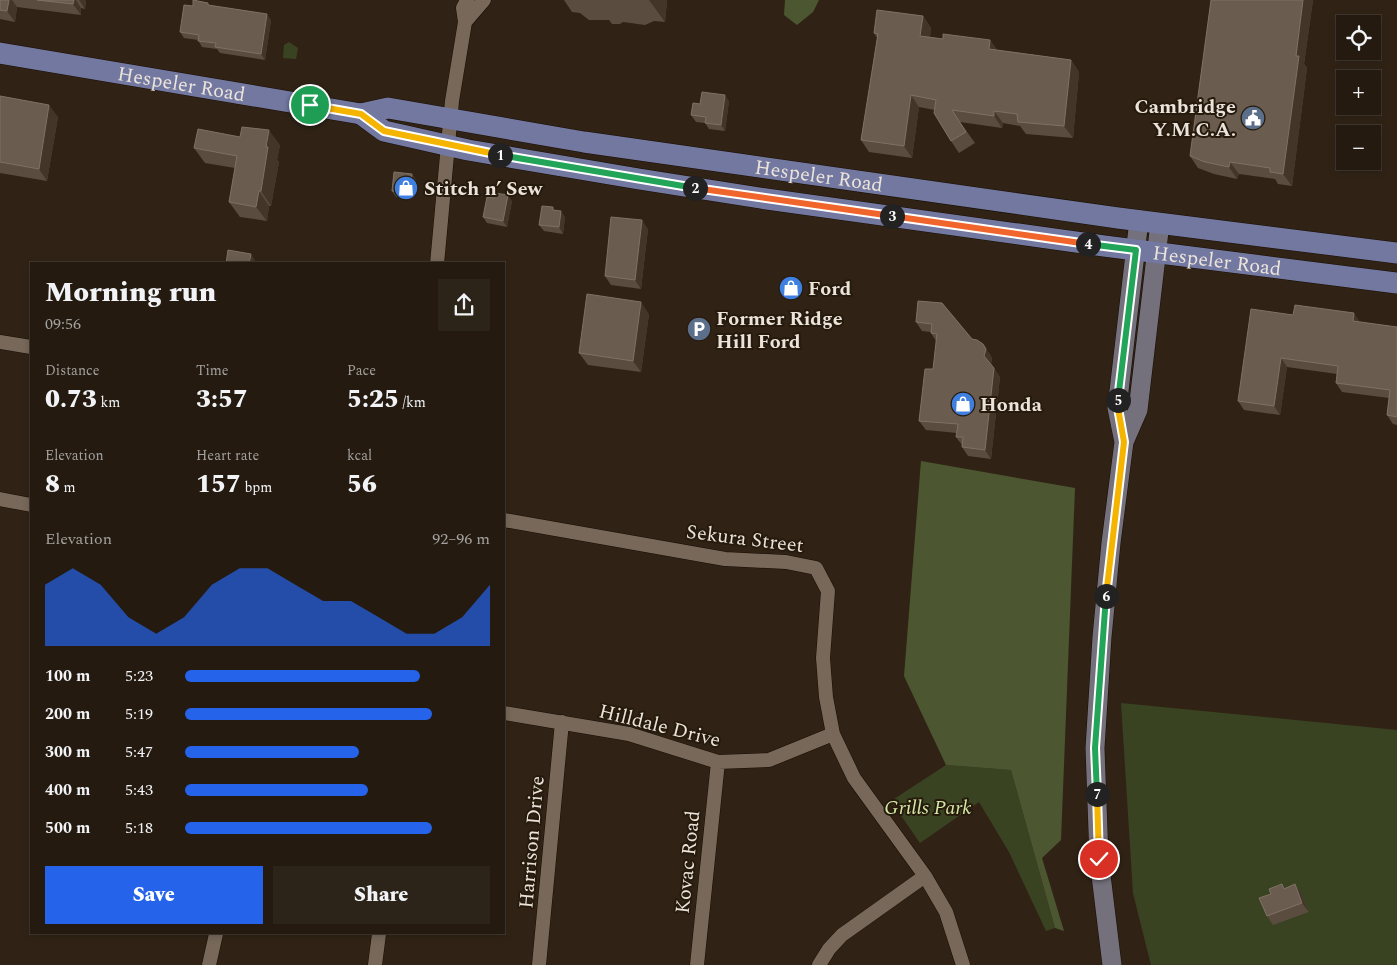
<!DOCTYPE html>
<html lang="en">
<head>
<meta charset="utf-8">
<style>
	:root { --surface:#241a10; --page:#2c2319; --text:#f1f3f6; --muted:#a3a19f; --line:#413830; --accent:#2563eb }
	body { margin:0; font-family:Spectral,serif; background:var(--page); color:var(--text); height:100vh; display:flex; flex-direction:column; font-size:19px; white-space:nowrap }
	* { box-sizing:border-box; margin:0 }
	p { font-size:16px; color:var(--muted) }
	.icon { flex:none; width:28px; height:28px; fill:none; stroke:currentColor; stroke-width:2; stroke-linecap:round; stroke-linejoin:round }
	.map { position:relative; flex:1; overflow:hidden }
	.side { position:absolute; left:30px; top:262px; width:475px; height:672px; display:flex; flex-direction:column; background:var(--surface); border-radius:0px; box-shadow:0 2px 8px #0003,0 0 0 1px var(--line) }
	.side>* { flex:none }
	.buttons { position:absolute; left:1336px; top:15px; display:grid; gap:10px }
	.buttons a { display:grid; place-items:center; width:45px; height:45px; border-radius:0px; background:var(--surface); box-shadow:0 2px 8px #0003,0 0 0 1px var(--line); font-size:25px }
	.pin { position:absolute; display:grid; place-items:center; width:42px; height:42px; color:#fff; margin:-21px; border:2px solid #fff; border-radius:50%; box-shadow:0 1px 5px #0007 }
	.km { position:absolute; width:25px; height:25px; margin:-12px; border-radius:50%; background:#222; color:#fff; font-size:14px; line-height:25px; text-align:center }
	.round { display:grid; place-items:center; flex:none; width:52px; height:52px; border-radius:0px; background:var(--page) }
	.overview { display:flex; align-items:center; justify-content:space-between; height:85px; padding:0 15px }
	h1 { font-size:28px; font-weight:800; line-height:38px }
	.figures { display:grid; grid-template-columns:repeat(3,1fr); gap:8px; height:85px; padding:5px 15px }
	.figures div { display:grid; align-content:center }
	.figures b { font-size:25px; font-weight:800 }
	.figures small { font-size:14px; font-weight:400 }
	.figures p { font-size:14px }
	.chart { height:140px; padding:10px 15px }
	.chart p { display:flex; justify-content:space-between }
	.chart svg { width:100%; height:90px; margin-top:5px; fill:var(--accent); opacity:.7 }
	.action { display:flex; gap:10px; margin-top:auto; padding:10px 15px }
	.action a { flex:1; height:58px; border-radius:0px; background:var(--accent); color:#fff; font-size:20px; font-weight:800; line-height:58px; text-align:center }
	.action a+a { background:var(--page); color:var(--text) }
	ul { padding:0 15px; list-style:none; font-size:16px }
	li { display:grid; grid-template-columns:80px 60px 1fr; align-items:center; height:38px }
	li i { height:12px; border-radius:6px; background:var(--accent) }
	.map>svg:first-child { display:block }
	.green { fill:#3a4321 }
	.forest { fill:#4c5731 }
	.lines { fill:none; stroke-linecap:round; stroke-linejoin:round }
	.street-casing { stroke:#180c02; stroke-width:15 }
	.secondary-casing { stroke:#180c02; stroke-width:20 }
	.primary-casing { stroke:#180c02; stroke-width:22 }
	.street { stroke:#776859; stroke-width:14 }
	.secondary { stroke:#74707c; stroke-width:19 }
	.primary { stroke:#72789f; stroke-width:21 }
	.wall { fill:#5a4c3f }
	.shaded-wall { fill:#433527 }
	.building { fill:#6a5d50; stroke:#7e7265 }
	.split-1-casing { stroke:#fff; stroke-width:10 }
	.split-2-casing { stroke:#fff; stroke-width:10 }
	.split-3-casing { stroke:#fff; stroke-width:10 }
	.split-4-casing { stroke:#fff; stroke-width:10 }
	.split-5-casing { stroke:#fff; stroke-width:10 }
	.split-6-casing { stroke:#fff; stroke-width:10 }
	.split-7-casing { stroke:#fff; stroke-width:10 }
	.split-8-casing { stroke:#fff; stroke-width:10 }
	.split-1 { stroke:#f5b400; stroke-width:6 }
	.split-2 { stroke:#22a559; stroke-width:6 }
	.split-3 { stroke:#f0652b; stroke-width:6 }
	.split-4 { stroke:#f0652b; stroke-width:6 }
	.split-5 { stroke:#22a559; stroke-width:6 }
	.split-6 { stroke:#f5b400; stroke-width:6 }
	.split-7 { stroke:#22a559; stroke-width:6 }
	.split-8 { stroke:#f5b400; stroke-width:6 }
	.labels { text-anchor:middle; stroke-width:4; stroke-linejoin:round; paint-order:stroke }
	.street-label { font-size:20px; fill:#ece4db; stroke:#261a0d }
	.poi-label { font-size:20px; font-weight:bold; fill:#ece4db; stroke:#261a0d; text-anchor:start }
	.park-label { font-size:20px; font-style:italic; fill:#d4e8a5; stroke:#261a0d }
</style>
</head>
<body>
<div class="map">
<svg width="1397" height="965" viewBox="0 0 1397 965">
	<rect width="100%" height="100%" fill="#302316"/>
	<path class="green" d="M289,42l9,6 -2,11 -13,-1 1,-13z
		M1121,703l276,27v235h-246l-18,-72z
		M946,765l65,5 44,158 -9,3 -37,-79 -30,-50 -59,41 -29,-42z"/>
	<path class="forest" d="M785,0h34l-6,12 -16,13 -13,-10z
		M921,461l154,27 -14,352 -19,18 22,73 -9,-3 -44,-158 -65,-5 -42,-89z"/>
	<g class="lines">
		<g class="street-casing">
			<path id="street" d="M465,22l19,-22
				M437,264l15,-163 13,-79 -2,-14 4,-8
				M0,342l31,5
				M0,499l31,6
				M504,520l221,39 61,3 30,6 12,23 -5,67 3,39 7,37 21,44 71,98 21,36 17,53
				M504,713l125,21 89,28 51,-2 64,-26
				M209,965l7,-31
				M375,965l4,-31
				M539,965l23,-243
				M697,965l21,-203
				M819,965l10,-16 13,-14 83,-59"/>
		</g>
		<g class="secondary-casing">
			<path id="secondary" d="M1124,442l-7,-34 22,-188
				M1112,965l-13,-106 -4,-111 7,-111 9,-94 13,-101 14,-32 22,-187"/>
		</g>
		<g class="primary-casing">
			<g id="primary">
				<path id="s1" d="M0,53l361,61 27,-6 196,34 534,76 279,35"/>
				<path id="s2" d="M361,114l23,17 84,19 171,29 121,19 344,48 293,37"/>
			</g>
		</g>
		<use href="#street" class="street"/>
		<use href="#secondary" class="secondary"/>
		<use href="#primary" class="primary"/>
	</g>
	<path class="wall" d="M0,0h86l-1,9 -4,-1v7l-64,-8 -2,15 -15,-3z
		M564,0h103l-2,22 -11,-1 -9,4 -22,-3 -3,2h-8l-3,-4h-20l-9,-7 -8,-1z
		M1211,0h102l-9,64 3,4 -15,118 -14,-2 -3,-5 -36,-5 -2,5 -23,-5 -16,-6 -8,-12z
		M210,5l61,15 -6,40 -45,-7 -3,-4 -15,-2 -4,-7 -14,-2 -4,-6z
		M923,16l8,12 -1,9 13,2 47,1 7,10 74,10 8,12 -6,66 -47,-4 -6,-8 -17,-3 -1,5 -42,-6 15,21 -16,10 -8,-12 -16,-31 -16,-3 -7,51 -43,-6 -8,-12 16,-102 -3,-5z
		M0,96l58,21 -11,64 -47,-8z
		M729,101l-4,30 -16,-2 -4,-6 -9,-1 -5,-7 9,-11z
		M280,145l-3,15 2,2 -8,44h-2l-2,15 -27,-4 -11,-15 6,-34 -30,-5 -11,-15z
		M412,174l4,6 -2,18 -18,-1 -4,-6z
		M512,201l-5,26 -20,-4 -4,-6z
		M556,210l9,7 -2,17 -19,-3 -5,-6z
		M648,229l-7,60 -30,-4 -6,-9z
		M918,301l54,38 17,14 3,5 -1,6 9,13 -9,82 -23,-3 -6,-9v-2l-6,-8 1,-4 -31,-3 -7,-9 14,-52 3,-28 -5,-8v-1l-9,-1 -6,-9z
		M649,314l-8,58 -53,-7 -9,-12z
		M1293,315l67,7 37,5v98l-4,-1 -6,-9 2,-17 -47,-6 -6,-9 1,-9 -50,-7 -7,48 -36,-5 -6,-9z
		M1295,884l6,9 8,19 -36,13 -6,-9 18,-28z"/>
	<path class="shaded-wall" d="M9,0h3l5,7 -2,15 -8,-11z
		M74,0h2l5,8v7l-8,-11z
		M79,0h7l-1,9z
		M649,0h18l-2,22z
		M1303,0h10l-9,64 3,4 -15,118 -9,-12 13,-118z
		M267,14l4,6 -6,40 -4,-6z
		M923,16l8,12 -3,20 -8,-12z
		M990,40l8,12 -9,-3z
		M1071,60l8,12 -6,66 -9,-12z
		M725,95l4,6 -4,30 -4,-6z
		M911,95l8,12 -7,51 -8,-12z
		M49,105l9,12 -11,64 -8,-12z
		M994,111l9,12 -1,5 -8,-12z
		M269,130l11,15 -3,15 2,2 -8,44 -10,-15z
		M1230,162l9,12 -2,5 -8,-12z
		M412,174l4,6 -2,18 -4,-6z
		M259,191l10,15 -2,15 -11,-14z
		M508,195l4,6 -5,26 -4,-6z
		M561,211l4,6 -2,17 -4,-7z
		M642,220l6,9 -7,60 -6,-9z
		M251,254l4,6 -1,4h-5z
		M641,302l8,12 -8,58 -8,-11z
		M1354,313l6,9 -7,-1z
		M983,344l9,14 -2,7 -6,-9z
		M1281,358l6,9 -7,48 -6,-9z
		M994,368l6,9 -9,82 -6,-9z
		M1295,884l6,9 8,19 -7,-9z"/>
	<path class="building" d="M0,0h9l-2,11 -7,-1z
		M37,0h37l-1,4z
		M193,0l15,3v2l59,9 -6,40 -46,-7 1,-4 -18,-2 1,-6 -19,-3 4,-27 9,1z
		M1211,0h92l-7,56h3l-16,118 -13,-2v-4l-40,-6 -1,5 -24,-5 -15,-6z
		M877,10l46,6 -3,20 23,3v-5l47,6 -1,9 82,11 -7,66 -46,-4 -1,-8 -23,-3v5l-42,-6 14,22 -15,9 -17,-28 2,-13 -25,-5 -7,51 -43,-6 17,-106 -4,-1z
		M702,92l23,3 -4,30 -16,-2 1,-6 -15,-2 2,-12 7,1z
		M0,96l49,9 -10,64 -39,-7z
		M242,127l27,3 -3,17h2l-7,44h-2l-3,16 -27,-5 8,-46 -43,-8 4,-19 42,8z
		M394,172l18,2 -2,18 -18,-1z
		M495,193l13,2 -5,26 -20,-4 4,-20 7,1z
		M542,206l11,1v3l8,1 -2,16 -20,-2z
		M611,217l31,3 -7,60 -30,-4z
		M228,250l23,4 -2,10h-23z
		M587,294l54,8 -8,59 -54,-8z
		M918,301l24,2 30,36 5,1 6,4 3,5 -2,7 10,12 -9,82 -23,-3 1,-10h-7l2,-13 -39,-3 6,-52h8l4,-35 -6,-1 1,-9 -16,-2z
		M1295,305l59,8 -1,8 44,6v90l-10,-2 3,-25 -54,-7 2,-17 -57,-8 -7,48 -36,-5 13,-92 42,6z
		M1282,884l2,5 11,-5 7,19 -35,13 -8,-18 12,-4 -2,-5z"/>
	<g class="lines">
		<g class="split-1-casing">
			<path id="split-1" d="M310,105l51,9 23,17 116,24"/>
		</g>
		<g class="split-2-casing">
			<path id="split-2" d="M500,155l195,33"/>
		</g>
		<g class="split-3-casing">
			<path id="split-3" d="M695,188l197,28"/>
		</g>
		<g class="split-4-casing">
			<path id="split-4" d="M892,216l196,28"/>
		</g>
		<g class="split-5-casing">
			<path id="split-5" d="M1088,244l48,6 -18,150"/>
		</g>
		<g class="split-6-casing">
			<path id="split-6" d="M1106,596l18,-154 -6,-34v-8"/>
		</g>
		<g class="split-7-casing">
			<path id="split-7" d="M1097,794l-2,-46 11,-152"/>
		</g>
		<g class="split-8-casing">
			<path id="split-8" d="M1097,794l2,65"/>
		</g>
		<use href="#split-1" class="split-1"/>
		<use href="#split-2" class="split-2"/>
		<use href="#split-3" class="split-3"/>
		<use href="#split-4" class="split-4"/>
		<use href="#split-5" class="split-5"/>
		<use href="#split-6" class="split-6"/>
		<use href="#split-7" class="split-7"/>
		<use href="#split-8" class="split-8"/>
	</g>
	<defs>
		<g id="civic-disc" transform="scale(1.25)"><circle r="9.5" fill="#5c6f8a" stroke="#261a0d"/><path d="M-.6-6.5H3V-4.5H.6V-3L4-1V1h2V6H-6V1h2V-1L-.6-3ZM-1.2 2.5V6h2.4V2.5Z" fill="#fff"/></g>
		<g id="shop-disc" transform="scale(1.25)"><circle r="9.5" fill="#3f7fe0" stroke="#261a0d"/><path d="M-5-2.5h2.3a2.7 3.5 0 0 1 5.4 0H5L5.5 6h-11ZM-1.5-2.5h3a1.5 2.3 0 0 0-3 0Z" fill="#fff"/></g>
		<g id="parking-disc" transform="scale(1.25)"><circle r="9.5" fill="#5c6f8a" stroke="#261a0d"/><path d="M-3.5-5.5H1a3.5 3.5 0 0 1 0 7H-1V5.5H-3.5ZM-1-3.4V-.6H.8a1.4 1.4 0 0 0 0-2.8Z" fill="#fff"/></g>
	</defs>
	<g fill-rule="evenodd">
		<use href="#civic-disc" x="1253" y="118"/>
		<use href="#shop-disc" x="406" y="188"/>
		<use href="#shop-disc" x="791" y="288"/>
		<use href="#parking-disc" x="699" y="329"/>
		<use href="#shop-disc" x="963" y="404"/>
	</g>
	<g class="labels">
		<g class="street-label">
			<text dy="7" stroke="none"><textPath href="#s1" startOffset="184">Hespeler Road</textPath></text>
			<text dy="7" stroke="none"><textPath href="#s1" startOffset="830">Hespeler Road</textPath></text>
			<text dy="7" stroke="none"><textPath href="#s2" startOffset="872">Hespeler Road</textPath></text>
			<text transform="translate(745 538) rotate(7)" y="7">Sekura Street</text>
			<text transform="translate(660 725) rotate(14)" y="7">Hilldale Drive</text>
			<text transform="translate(531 842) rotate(-85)" y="7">Harrison Drive</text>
			<text transform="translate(687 862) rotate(-84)" y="7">Kovac Road</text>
		</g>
		<g class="poi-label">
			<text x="1236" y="113" text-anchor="end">Cambridge<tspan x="1236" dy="23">Y.M.C.A.</tspan></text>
			<text x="424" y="195">Stitch n’ Sew</text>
			<text x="808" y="295">Ford</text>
			<text x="716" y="325">Former Ridge<tspan x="716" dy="23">Hill Ford</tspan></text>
			<text x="980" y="411">Honda</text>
		</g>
		<g class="park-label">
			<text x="928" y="814">Grills Park</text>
		</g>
	</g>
</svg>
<div class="buttons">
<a><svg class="icon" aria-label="locate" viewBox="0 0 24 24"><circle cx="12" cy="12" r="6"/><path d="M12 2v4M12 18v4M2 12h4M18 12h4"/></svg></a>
<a>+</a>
<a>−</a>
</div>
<div class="pin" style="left:310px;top:105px;background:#1e9e55"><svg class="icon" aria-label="arrive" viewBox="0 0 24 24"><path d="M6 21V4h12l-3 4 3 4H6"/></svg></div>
<div class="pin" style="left:1099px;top:859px;background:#d93025"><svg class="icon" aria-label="check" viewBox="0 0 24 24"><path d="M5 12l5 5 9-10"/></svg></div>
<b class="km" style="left:500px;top:155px">1</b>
<b class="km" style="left:695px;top:188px">2</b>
<b class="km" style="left:892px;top:216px">3</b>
<b class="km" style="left:1088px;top:244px">4</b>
<b class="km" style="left:1118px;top:400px">5</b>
<b class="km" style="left:1106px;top:596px">6</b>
<b class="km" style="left:1097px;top:794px">7</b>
<section class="side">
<div class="overview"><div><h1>Morning run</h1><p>09:56</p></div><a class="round"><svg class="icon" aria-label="share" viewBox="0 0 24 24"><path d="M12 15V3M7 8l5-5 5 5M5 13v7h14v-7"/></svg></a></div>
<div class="figures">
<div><p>Distance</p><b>0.73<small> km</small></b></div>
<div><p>Time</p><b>3:57</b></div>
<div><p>Pace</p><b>5:25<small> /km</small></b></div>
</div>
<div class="figures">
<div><p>Elevation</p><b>8<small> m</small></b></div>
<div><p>Heart rate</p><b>157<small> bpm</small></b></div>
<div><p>kcal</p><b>56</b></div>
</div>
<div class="chart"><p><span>Elevation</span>92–96 m</p>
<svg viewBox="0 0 160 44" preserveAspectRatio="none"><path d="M0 44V14L10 6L20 14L30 30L40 38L50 30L60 14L70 6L80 6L90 14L100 22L110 22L120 30L130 38L140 38L150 30L160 14V44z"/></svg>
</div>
<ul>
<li><b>100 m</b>5:23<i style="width:77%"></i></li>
<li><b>200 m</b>5:19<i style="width:81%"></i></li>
<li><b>300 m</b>5:47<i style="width:57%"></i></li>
<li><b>400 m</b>5:43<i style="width:60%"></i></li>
<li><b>500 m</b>5:18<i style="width:81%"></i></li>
</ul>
<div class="action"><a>Save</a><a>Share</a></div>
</section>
</div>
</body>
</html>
